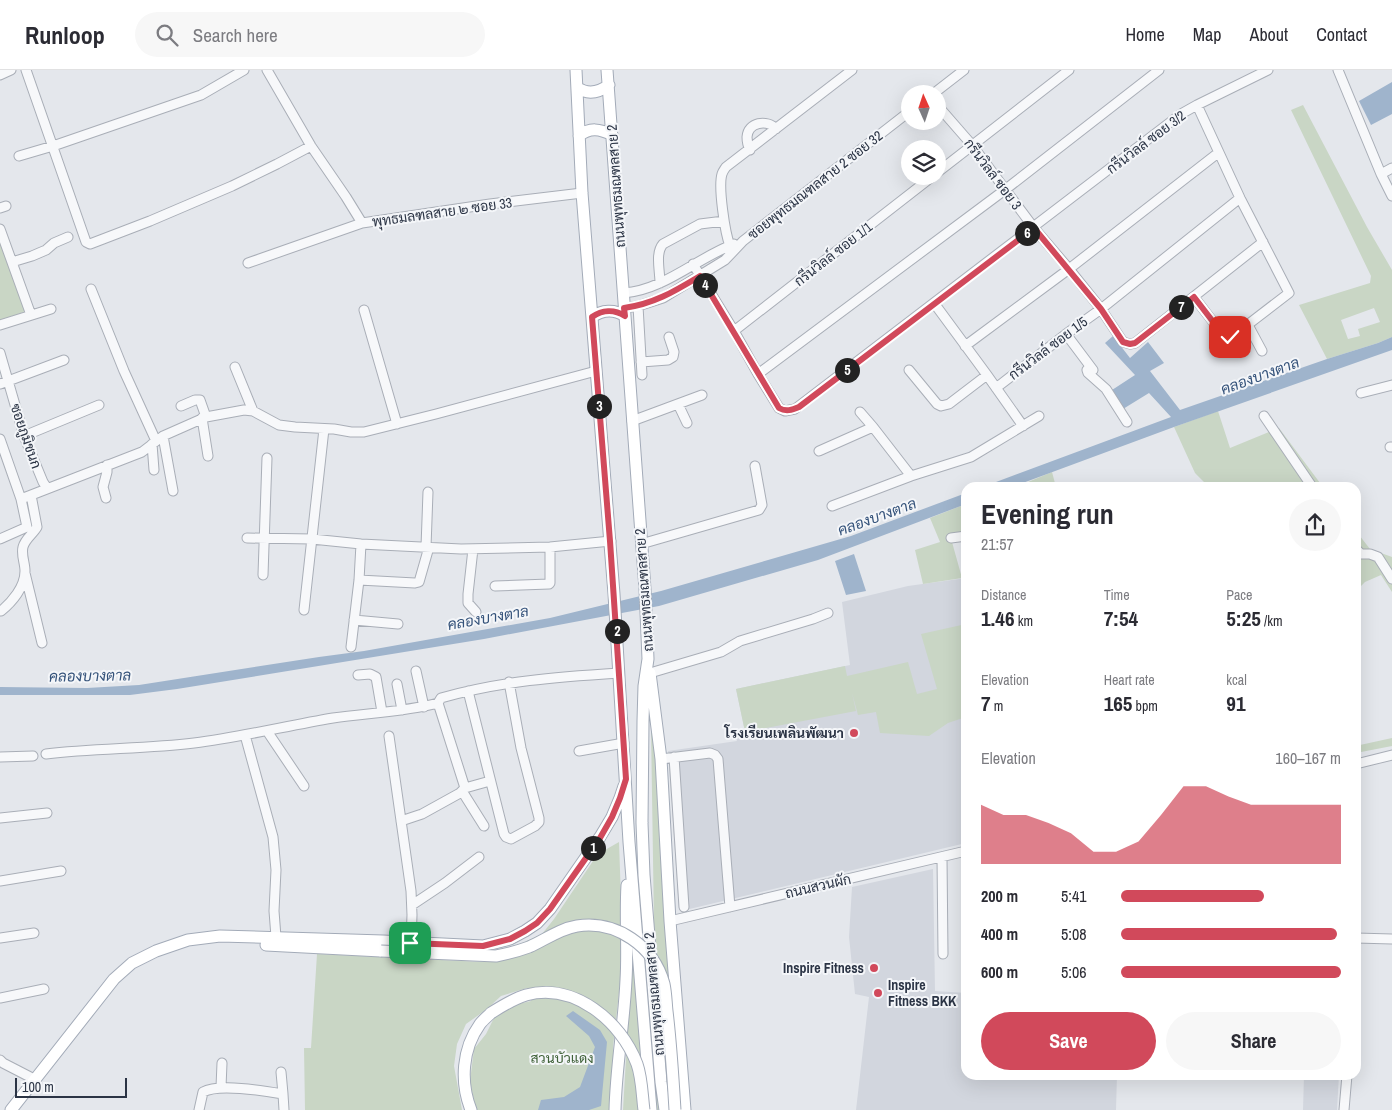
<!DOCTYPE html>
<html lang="en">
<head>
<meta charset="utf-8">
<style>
	:root { --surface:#fff; --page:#f7f7f7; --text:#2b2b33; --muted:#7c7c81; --line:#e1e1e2; --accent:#d1495b }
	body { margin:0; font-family:"Archivo Narrow",Sarabun,sans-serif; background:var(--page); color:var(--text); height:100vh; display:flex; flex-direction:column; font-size:19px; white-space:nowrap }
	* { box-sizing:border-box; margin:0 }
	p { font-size:16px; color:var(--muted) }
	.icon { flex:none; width:28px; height:28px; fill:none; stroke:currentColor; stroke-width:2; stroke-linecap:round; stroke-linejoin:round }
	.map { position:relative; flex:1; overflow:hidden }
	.side { position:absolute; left:961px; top:412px; width:400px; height:598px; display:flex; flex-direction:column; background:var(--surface); border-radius:15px; box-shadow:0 5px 20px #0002 }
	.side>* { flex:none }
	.needle { width:32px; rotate:357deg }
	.controls { position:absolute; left:901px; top:15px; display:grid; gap:10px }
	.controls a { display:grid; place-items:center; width:45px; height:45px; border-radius:50%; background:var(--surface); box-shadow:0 5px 20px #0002; font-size:25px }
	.scale { position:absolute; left:15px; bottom:12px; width:112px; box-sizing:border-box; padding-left:5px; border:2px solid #2b3445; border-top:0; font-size:14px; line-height:18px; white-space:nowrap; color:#2b3445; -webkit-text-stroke:4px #f4f6f9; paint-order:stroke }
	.pin { position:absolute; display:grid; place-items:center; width:42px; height:42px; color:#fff; margin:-21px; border-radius:10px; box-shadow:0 2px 8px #0006 }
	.km { position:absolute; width:25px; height:25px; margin:-12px; border-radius:50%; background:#222; color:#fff; font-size:14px; line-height:25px; text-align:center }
	.round { display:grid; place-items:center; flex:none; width:52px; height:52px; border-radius:26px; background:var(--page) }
	.overview { display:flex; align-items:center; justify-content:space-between; height:85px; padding:0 20px }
	h1 { font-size:28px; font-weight:800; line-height:38px }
	.metrics { display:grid; grid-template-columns:repeat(3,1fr); gap:8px; height:85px; padding:5px 20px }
	.metrics div { display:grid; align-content:center }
	.metrics b { font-size:21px; font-weight:800 }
	.metrics small { font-size:14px; font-weight:400 }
	.metrics p { font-size:14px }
	.chart { height:140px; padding:10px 20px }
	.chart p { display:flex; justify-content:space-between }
	.chart svg { width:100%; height:90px; margin-top:5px; fill:var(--accent); opacity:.7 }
	.action { display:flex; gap:10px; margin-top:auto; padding:10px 20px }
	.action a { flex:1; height:58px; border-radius:30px; background:var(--accent); color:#fff; font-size:20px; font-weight:800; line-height:58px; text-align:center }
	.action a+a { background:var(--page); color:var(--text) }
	ul { padding:0 20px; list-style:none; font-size:16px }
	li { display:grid; grid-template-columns:80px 60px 1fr; align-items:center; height:38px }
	li i { height:12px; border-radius:6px; background:var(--accent) }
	header { display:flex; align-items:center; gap:30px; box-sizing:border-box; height:70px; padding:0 25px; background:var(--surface); border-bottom:1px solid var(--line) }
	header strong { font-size:24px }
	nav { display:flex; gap:28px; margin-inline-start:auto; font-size:18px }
	.search { width:350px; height:45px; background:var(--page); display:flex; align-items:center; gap:12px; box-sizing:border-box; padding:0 18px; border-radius:28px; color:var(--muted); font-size:19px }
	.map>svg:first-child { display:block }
	.built { fill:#d2d6de }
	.green { fill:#c9d6c5; fill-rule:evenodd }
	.water { fill:#9fb4cc }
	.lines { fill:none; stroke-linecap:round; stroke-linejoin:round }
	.minor-casing { stroke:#a9aeb7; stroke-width:11 }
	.major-casing { stroke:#a3abb8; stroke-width:13 }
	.minor { stroke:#f7f8fa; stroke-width:9 }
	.major { stroke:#fff; stroke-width:11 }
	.major-bridge-casing { stroke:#a3abb8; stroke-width:13; stroke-linecap:butt }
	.major-bridge { stroke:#fff; stroke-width:11 }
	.route-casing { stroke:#fff; stroke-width:10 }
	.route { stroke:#d1495b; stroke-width:6 }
	.poi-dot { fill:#d1495b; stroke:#f4f6f9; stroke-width:2 }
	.labels { text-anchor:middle; stroke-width:4; stroke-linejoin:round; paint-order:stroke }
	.street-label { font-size:14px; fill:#2b3445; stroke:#f4f6f9 }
	.poi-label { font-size:14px; font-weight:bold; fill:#2b3445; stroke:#f4f6f9; text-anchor:end }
	.park-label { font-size:14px; fill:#3f6138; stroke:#f4f6f9 }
	.water-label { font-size:15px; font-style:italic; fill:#34527a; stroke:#f4f6f9 }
</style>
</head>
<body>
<header>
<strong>Runloop</strong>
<div class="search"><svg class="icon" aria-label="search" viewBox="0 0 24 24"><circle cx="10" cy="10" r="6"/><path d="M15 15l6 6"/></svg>Search here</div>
<nav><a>Home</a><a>Map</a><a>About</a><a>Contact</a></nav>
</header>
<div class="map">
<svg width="1392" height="1040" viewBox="0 0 1392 1040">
	<rect width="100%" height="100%" fill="#e4e7ec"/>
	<path class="built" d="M966,508v265l-285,68 -2,-1 -11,-159 69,-10 -3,-6 11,-4 -9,-42 114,-24 -8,-63 66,-16z
		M933,799l2,122 31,2v82h151l-1,35h-260l13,-113 -14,-3 -6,-57 3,-50z
		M1304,1005h35l-2,35h-34z"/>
	<path class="green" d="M1303,35l64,122 25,43v67l-14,6 -51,16 -28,-54 71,-22 1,-7 -80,-166zM1374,238l6,14 -22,7 2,7 -12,3 -7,-19z
		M0,169l26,72 -26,10z
		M1218,341l12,37 49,-20 44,59h-114l-14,-14 -21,-46z
		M1052,402l4,15h-27l-1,-5z
		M966,434v35l-14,3 10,36 -39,6 -8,-34 25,-8 -10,-24z
		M1356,461l14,18 22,8v35l-11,-17 -16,7 -9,9z
		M966,554v93l-18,6 -19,13 -49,-3 -4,-21 -18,3 -6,-22 4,18 -111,21 -9,-43 109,-23 2,10 61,-14 9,32 20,-5 -16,-55z
		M651,659h3l26,381h-57l8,-137v-29l14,-2 12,33 -3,-52z
		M1392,668v8l-36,7v-13l4,5z
		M619,772l4,114 -10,91v63h-137l-6,-29 4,-32 12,-15 9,-18 15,-10 21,-5 -4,-13 -26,8 -14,13 -21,15 -9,20 -3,22 8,44h-157l-1,-62h7l6,-94 166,8 11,-10 26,-8 22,-10 12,-15 39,-58 12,-11z"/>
	<path class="water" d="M1392,12v32l-21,11 -12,-24z
		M1113,266l17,22 18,-16 16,21 -14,8 30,39 147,-51 51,-16 14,-6v13l-218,77 -162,60 -32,1 191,-71 -22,-24 -26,16 -11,-19 23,-15 -30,-32z
		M966,423v11l-148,56 -159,46 -175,33 -307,50 -47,6h-130v-8l87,1 52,-3 180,-28 45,-6 186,-33 111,-27 190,-55z
		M854,484l12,37 -20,4 -11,-34z
		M573,941l27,19 7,12 -6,64 -12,4h-51l3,-10 23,-3 16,-10 15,-40 -6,-11 -23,-20z"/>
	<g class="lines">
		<g class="minor-casing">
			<path id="minor" d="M26,0l60,172 4,2 60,-23 82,-35 45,-22 34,-18
				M267,0l44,76 35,51 16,26 128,-19 92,-11
				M1338,0l43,104 11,22
				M0,5l11,-5
				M933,24l31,-24
				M938,36l34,39 62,83 35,41 32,40 22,33 7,2 5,-1 128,-101
				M750,80c-2,-4 -3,-8 -3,-13 1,-15 20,-18 29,-8
				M19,86l34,-10 148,-51 43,-25
				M938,102l131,-102
				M1381,104l11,-6
				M0,138l6,-2
				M0,159l31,86
				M730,176c-5,-13 -12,-59 -8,-72 1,-3 2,-4 4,-7l126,-97
				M12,192l20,-6 14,-6 8,-7 14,-6
				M248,193l114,-40
				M693,194l41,67 24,43 21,34 6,3 10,-2 386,-295 16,-9 71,-35
				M660,213c0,-12 -5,-30 3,-39l37,-20 24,-3
				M91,219l33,82 32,70
				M624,223c40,-3 73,-35 110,-49
				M1194,227l30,39 3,2 6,-2 56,-43 -49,-95 -43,-93
				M934,233l53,72 36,51
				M638,236l4,69
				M624,238l14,-2 25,-8 62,-38 18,-19 167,-130
				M364,240l33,114
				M0,255l51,-16
				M1248,255l14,26
				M734,261l199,-155
				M1066,264l27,36
				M965,276l104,-77 149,-116
				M0,283l24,83 19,46 4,6
				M641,292l27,-2 5,-3 1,-5 -5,-15
				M235,297l18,44
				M1090,297l-3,3 1,3 18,16 21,33
				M909,300l28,34 4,2 8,-2 38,-29
				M758,304l248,-185 153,-119
				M0,314l64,-24
				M996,318l70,-54 35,-25 139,-111
				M1361,323l31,-8
				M678,334l9,19
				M181,336l14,-6h5l6,17
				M860,342l13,15
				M1264,346l49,72
				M202,348l6,38
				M632,351l70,-26
				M24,366l75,-31
				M163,366l10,55
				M0,369l21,60
				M152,374l2,26
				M1390,377h2
				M819,381l54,-24 38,49
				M106,428l-3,-11 4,-15v-7
				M832,436l79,-30 60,-19 68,-41
				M247,468l65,1 49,5 100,5 89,-2 61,-6
				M951,468l15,-2
				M0,469l27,-12 -6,-28 121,-47 21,-16 43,-19 38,-7 9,1 26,14 16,2 39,2 17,3h13l72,-18 160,-43
				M641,474l118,-34 3,-5 -7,-39
				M426,477l2,-55
				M473,479l-5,45v9l8,9
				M1356,479l5,5h9l8,3 14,22
				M25,503l17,70
				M263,505l4,-117
				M359,510l56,3 4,-1 10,-35
				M495,516l54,-2 1,-1v-36
				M304,540l20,-181
				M1,541c11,-9 24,-24 24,-40 0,-8 -4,-16 -2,-24 2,-8 10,-13 14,-20l-6,-32
				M354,550l44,4
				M351,577l8,-67 2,-36
				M416,601l8,36
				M650,603l71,-21 19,-11 73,-22 15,-6
				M358,605l12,-1 6,3 6,35
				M397,614l5,26
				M468,621l36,143 2,3 5,2 24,-13 4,-4v-4l-18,-70 -12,-66
				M267,661l37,55
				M245,665l28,102 3,33 -2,41 2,26
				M389,666l22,155 1,24 -1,28
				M579,681l45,-8
				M46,684c49,-6 99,-5 148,-11 47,-6 92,-17 139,-25 35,-5 72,-6 105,-15
				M0,687l33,-1
				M674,687l10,150
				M661,689l49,-6 5,2 3,4 12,148
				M1356,694l36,-9
				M465,718l-27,-85 3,-5c60,-17 116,-21 178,-25
				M462,721l22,35
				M0,748l47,-5
				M401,751l21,-7 38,-21 5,-5 25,-7
				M942,787l1,97
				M0,811l61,-10
				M412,835l33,-22 34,-26
				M670,851l296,-70
				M0,868l34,-5
				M1356,868l36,1
				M0,928l44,-9
				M0,990l3,3 33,17
				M281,1002l2,22
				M221,1017l1,-24
				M199,1040l4,-18c16,-9 62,-1 80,2l1,16
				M1344,1040l3,-35"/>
		</g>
		<g class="major-casing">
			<path id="major" d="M576,0l6,123 32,401 15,248 22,268
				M607,0l38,519 3,70 -4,27 -1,35 -1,102 2,52 17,207 4,28
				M577,17c10,8 21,6 32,-2
				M579,66c11,-9 21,-7 33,-1
				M592,247c10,-7 22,-8 33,-1
				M650,603l11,86 9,162 15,189
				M266,875l115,6
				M11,1040l103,-131 18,-16 24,-12 32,-11 32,-4 163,5 100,5 27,-7 15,-8 12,-8 13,-14 50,-72 12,-20 8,-19 4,-12
				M471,1040c-11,-28 -9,-61 9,-86 3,-4 8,-8 11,-11
				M615,1040c1,-43 9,-86 11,-130 2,-31 -1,-63 1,-95"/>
		</g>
		<use href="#minor" class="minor"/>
		<use href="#major" class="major"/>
		<g class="major-bridge-casing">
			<path id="major-bridge" d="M381,881l115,5c11,-2 22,-5 33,-9 16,-7 30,-18 48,-21 39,-6 77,20 87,58 2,9 2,18 3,27 4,33 6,66 8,99
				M491,943c11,-7 22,-14 35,-18 48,-13 95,26 111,69 5,14 5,31 7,46"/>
		</g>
		<use href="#major-bridge" class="major-bridge"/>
	</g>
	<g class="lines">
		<g class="route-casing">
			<path id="route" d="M410,873l73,3 27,-7 15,-8 12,-8 13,-14 50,-71 12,-21 8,-19 6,-19 -16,-238 -18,-224c10,-7 22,-8 33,-1l-1,-8c30,-4 51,-17 76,-32l79,132c7,4 13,2 20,-1l235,-179 67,81 22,33 7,2 5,-1 59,-46 30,39 6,1"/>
		</g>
		<use href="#route" class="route"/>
	</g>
	<g class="poi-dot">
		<circle cx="854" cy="663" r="5"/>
		<circle cx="874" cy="898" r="5"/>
		<circle cx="878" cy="923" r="5"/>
	</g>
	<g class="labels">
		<g class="street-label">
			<text transform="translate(1146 72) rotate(-37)" y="5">กรีนวิลล์ ซอย 3/2</text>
			<text transform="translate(993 104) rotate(53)" y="5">กรีนวิลล์ ซอย 3</text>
			<text transform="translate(815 115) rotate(-38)" y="5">ซอยพุทธมณฑลสาย 2 ซอย 32</text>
			<text transform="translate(616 116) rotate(-94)" y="5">ถนนพุทธมณฑลสาย 2</text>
			<text transform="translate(442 142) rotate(-8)" y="5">พุทธมลฑลสาย ๒ ซอย 33</text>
			<text transform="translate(833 184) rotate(-38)" y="5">กรีนวิลล์ ซอย 1/1</text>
			<text transform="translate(1048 278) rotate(-37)" y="5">กรีนวิลล์ ซอย 1/5</text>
			<text transform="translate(26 366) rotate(71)" y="5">ซอยภูมิชนก</text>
			<text transform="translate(644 520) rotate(-94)" y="5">ถนนพุทธมณฑลสาย 2</text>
			<text transform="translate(818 816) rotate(-13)" y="5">ถนนสวนผัก</text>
			<text transform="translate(654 924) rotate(-95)" y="5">ถนนพุทธมณฑลสาย 2</text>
		</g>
		<g class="poi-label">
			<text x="844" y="668">โรงเรียนเพลินพัฒนา</text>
			<text x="864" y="903">Inspire Fitness</text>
			<text x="888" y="920" text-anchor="start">Inspire<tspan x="888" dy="16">Fitness BKK</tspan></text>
		</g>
		<g class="park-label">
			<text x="562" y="993">สวนบัวแดง</text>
		</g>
		<g class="water-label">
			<text transform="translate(1260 306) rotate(-20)" y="5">คลองบางตาล</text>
			<text transform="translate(877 447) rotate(-20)" y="5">คลองบางตาล</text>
			<text transform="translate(488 548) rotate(-10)" y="5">คลองบางตาล</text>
			<text transform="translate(90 606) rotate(-1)" y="5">คลองบางตาล</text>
		</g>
	</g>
</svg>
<div class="controls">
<a><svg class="needle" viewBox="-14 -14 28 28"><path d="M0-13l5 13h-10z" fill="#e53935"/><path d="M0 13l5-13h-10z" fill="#7c7c81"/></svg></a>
<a><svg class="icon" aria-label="layers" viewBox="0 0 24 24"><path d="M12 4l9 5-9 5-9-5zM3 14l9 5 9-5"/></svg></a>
</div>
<div class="scale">100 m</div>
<div class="pin" style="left:410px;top:873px;background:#1e9e55"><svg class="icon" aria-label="arrive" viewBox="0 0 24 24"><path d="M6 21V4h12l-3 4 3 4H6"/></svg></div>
<div class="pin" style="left:1230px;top:267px;background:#d93025"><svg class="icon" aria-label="check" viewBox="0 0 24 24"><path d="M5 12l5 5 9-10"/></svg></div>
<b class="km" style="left:593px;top:778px">1</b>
<b class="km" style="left:617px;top:561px">2</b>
<b class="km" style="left:599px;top:336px">3</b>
<b class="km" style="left:705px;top:215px">4</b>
<b class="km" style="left:847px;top:300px">5</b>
<b class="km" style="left:1027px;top:163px">6</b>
<b class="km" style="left:1181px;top:237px">7</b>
<section class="side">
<div class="overview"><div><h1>Evening run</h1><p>21:57</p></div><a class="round"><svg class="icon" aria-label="share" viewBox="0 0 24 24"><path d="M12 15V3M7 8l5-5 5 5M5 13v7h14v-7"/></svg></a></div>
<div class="metrics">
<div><p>Distance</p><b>1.46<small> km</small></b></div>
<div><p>Time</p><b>7:54</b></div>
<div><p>Pace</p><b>5:25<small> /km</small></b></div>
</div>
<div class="metrics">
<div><p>Elevation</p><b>7<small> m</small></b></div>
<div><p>Heart rate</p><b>165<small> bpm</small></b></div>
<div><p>kcal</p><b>91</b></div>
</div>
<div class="chart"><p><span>Elevation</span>160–167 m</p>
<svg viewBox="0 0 160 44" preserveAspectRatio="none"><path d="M0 44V15L10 20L20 20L30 24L40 29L50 38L60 38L70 33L80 20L90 6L100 6L110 11L120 15L130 15L140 15L150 15L160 15V44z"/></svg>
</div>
<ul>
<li><b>200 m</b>5:41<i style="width:65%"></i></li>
<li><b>400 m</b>5:08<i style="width:98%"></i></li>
<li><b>600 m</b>5:06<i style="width:100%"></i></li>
</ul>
<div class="action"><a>Save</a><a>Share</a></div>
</section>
</div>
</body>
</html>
